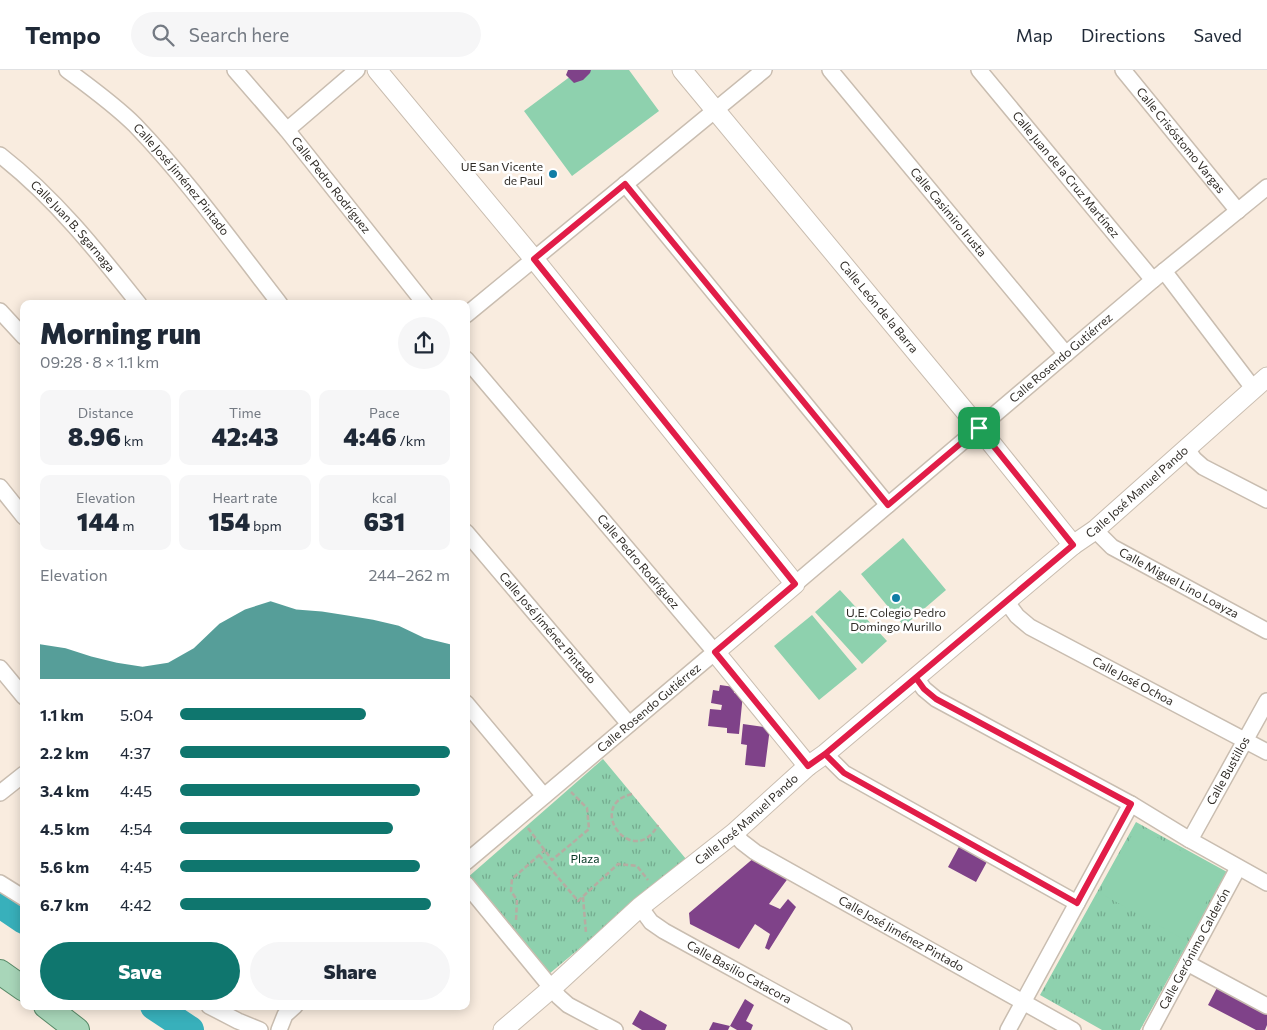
<!DOCTYPE html>
<html lang="en">
<head>
<meta charset="utf-8">
<style>
	:root { --surface:#fff; --page:#f6f6f7; --text:#1f2937; --muted:#747a83; --line:#e0e1e3; --accent:#0f766e }
	body { margin:0; font-family:Commissioner,sans-serif; background:var(--page); color:var(--text); height:100vh; display:flex; flex-direction:column; font-size:19px; white-space:nowrap }
	* { box-sizing:border-box; margin:0 }
	p { font-size:16px; color:var(--muted) }
	.icon { flex:none; width:28px; height:28px; fill:none; stroke:currentColor; stroke-width:2; stroke-linecap:round; stroke-linejoin:round }
	.map { position:relative; flex:1; overflow:hidden }
	.details { position:absolute; left:20px; top:230px; width:450px; height:710px; display:flex; flex-direction:column; background:var(--surface); border-radius:10px; box-shadow:0 2px 12px #0003 }
	.details>* { flex:none }
	.pin { position:absolute; display:grid; place-items:center; width:42px; height:42px; color:#fff; margin:-21px; border-radius:10px; box-shadow:0 2px 8px #0006 }
	.round { display:grid; place-items:center; flex:none; width:52px; height:52px; border-radius:26px; background:var(--page) }
	.headline { display:flex; align-items:center; justify-content:space-between; height:85px; padding:0 20px }
	h1 { font-size:28px; font-weight:800; line-height:38px }
	.figures { display:grid; grid-template-columns:repeat(3,1fr); gap:8px; height:85px; padding:5px 20px }
	.figures div { display:grid; align-content:center; border-radius:10px; background:var(--page); text-align:center }
	.figures b { font-size:25px; font-weight:800 }
	.figures small { font-size:14px; font-weight:400 }
	.figures p { font-size:14px }
	.chart { height:140px; padding:10px 20px }
	.chart p { display:flex; justify-content:space-between }
	.chart svg { width:100%; height:90px; margin-top:5px; fill:var(--accent); opacity:.7 }
	.action { display:flex; gap:10px; margin-top:auto; padding:10px 20px }
	.action a { flex:1; height:58px; border-radius:30px; background:var(--accent); color:#fff; font-size:20px; font-weight:800; line-height:58px; text-align:center }
	.action a+a { background:var(--page); color:var(--text) }
	ul { padding:0 20px; list-style:none; font-size:16px }
	li { display:grid; grid-template-columns:80px 60px 1fr; align-items:center; height:38px }
	li i { height:12px; border-radius:6px; background:var(--accent) }
	header { display:flex; align-items:center; gap:30px; box-sizing:border-box; height:70px; padding:0 25px; background:var(--surface); border-bottom:1px solid var(--line) }
	header strong { font-size:24px }
	nav { display:flex; gap:28px; margin-inline-start:auto; font-size:18px }
	.search { width:350px; height:45px; background:var(--page); display:flex; align-items:center; gap:12px; box-sizing:border-box; padding:0 18px; border-radius:28px; color:var(--muted); font-size:19px }
	.map>svg:first-child { display:block }
	.grass { fill:url(#grass-tufts) }
	.pitch { fill:#8ed1ae }
	.lines { fill:none; stroke-linecap:round; stroke-linejoin:round }
	.river { stroke:#38b0bb; stroke-width:28 }
	.building { fill:#7f4289 }
	.minor-casing { stroke:#c9bdb0; stroke-width:18 }
	.tertiary-casing { stroke:#c9bdb0; stroke-width:21 }
	.primary-casing { stroke:#588967; stroke-width:26 }
	.path { stroke:#b6aca2; stroke-width:2.5; stroke-dasharray:5 2.5; stroke-linecap:butt }
	.minor { stroke:#fff; stroke-width:15 }
	.tertiary { stroke:#fff; stroke-width:19 }
	.primary { stroke:#a8d6b9; stroke-width:24 }
	.route-casing { stroke:#fff; stroke-width:10 }
	.route { stroke:#e11d48; stroke-width:6 }
	.poi-dot { fill:#0f7da6; stroke:#fff; stroke-width:2 }
	.labels { text-anchor:middle; stroke-width:5; stroke-linejoin:round; paint-order:stroke }
	.street-label { font-size:12px; fill:#302c27; stroke:#fff }
	.poi-label { font-size:12px; fill:#302c27; stroke:#fff; text-anchor:end }
	.park-label { font-size:12px; fill:#053824; stroke:#fff }
</style>
</head>
<body>
<header>
<strong>Tempo</strong>
<div class="search"><svg class="icon" aria-label="search" viewBox="0 0 24 24"><circle cx="10" cy="10" r="6"/><path d="M15 15l6 6"/></svg>Search here</div>
<nav><a>Map</a><a>Directions</a><a>Saved</a></nav>
</header>
<div class="map">
<svg width="1267" height="960" viewBox="0 0 1267 960">
	<defs>
		<pattern id="grass-tufts" width="24" height="20" patternUnits="userSpaceOnUse" patternTransform="scale(1.25)"><rect width="24" height="20" fill="#8ed1ae"/><path d="M3 7l-1-3M5 7V3M7 7l1-3M15 17l-1-3M17 17v-4M19 17l1-3" fill="none" stroke="#74aa8e"/></pattern>
	</defs>
	<rect width="100%" height="100%" fill="#f9ecdf"/>
	<path class="grass" d="M603,689l83,100 -137,115 -82,-96z
		M1136,752l91,50 -87,158h-38l-62,-35z"/>
	<path class="pitch" d="M579,0h50l30,41 -87,65 -48,-65z
		M903,468l43,52 -42,36 -43,-52z
		M840,520l47,51 -25,23 -47,-52z
		M812,545l45,54 -38,31 -45,-54z
		M1137,756l85,48 -37,66 -85,-47z"/>
	<g class="lines">
		<path class="river" d="M0,834l24,16
			M154,936l36,24"/>
	</g>
	<path class="building" d="M568,0h23l-1,3 -7,7 -9,3 -8,-8z
		M720,615l14,2v6l9,1 -4,40 -12,-1v-5l-19,-2 2,-17 11,1 1,-5 -11,-2 2,-13 6,1z
		M743,654l27,4 -5,39 -20,-2 2,-20 -6,-1z
		M961,773l28,15 -13,24 -28,-15z
		M755,787l34,20 -20,27 11,5 8,-10 8,8 -27,43 -4,-2 5,-14 -15,-10 -16,25 -49,-25 -1,-11z
		M1219,914l48,24v17l-2,5h-9l-48,-25z
		M745,929l9,6 -8,16 7,4 -2,5h-14l-7,-4z
		M640,940l27,15 -2,5h-23l-10,-6z
		M713,952l17,4 -2,4h-19z"/>
	<g class="lines">
		<g class="minor-casing">
			<g id="minor">
				<path id="s1" d="M67,0c23,17 48,35 68,55 52,54 99,120 145,179"/>
				<path id="s2" d="M235,0l52,60 138,174"/>
				<path id="s3" d="M830,0l236,284"/>
				<path id="s4" d="M979,0l174,210"/>
				<path id="s5" d="M1123,0l115,141"/>
				<path d="M287,60l70,-60"/>
				<path id="s6" d="M0,85c54,42 97,96 139,149"/>
				<path d="M625,114l263,321"/>
				<path d="M1164,201l89,117"/>
				<path d="M0,241l24,26"/>
				<path d="M466,245l298,-245"/>
				<path id="s7" d="M466,289l249,293 -249,210"/>
				<path d="M1187,379l7,10 9,8 64,33"/>
				<path d="M0,417l24,30"/>
				<path id="s8" d="M1095,460l17,17 155,84"/>
				<path id="s9" d="M466,462l163,192"/>
				<path id="s10" d="M795,514l358,-304 114,-93"/>
				<path id="s11" d="M1006,531l11,15 13,11 237,125"/>
				<path d="M0,598l24,29"/>
				<path d="M916,608l8,11 12,10 195,105 59,36 77,43"/>
				<path d="M466,633l78,93"/>
				<path d="M825,684l19,19 233,130"/>
				<path d="M0,723l24,-19"/>
				<path id="s12" d="M734,763l8,9 13,10 318,178"/>
				<path id="s13" d="M1190,770l77,-139"/>
				<path d="M0,813l24,15"/>
				<path d="M466,814l93,113 9,8 47,25"/>
				<path id="s14" d="M640,837l11,15 13,9 180,99"/>
				<path d="M1187,893l80,43"/>
				<path d="M209,936l29,15 22,9"/>
				<path d="M279,960l6,-15 10,-9"/>
				<path d="M1008,960l123,-226"/>
				<path id="s15" d="M1151,960l87,-162"/>
			</g>
		</g>
		<g class="tertiary-casing">
			<g id="tertiary">
				<path d="M377,0l157,189 261,325 -80,68 93,114"/>
				<path id="s16" d="M682,0l297,358 94,117"/>
				<path id="s17" d="M503,960l49,-42 88,-81 94,-74 74,-67 17,-12 248,-209 22,-15 172,-153"/>
			</g>
		</g>
		<g class="primary-casing">
			<path id="primary" d="M0,902l24,17
				M46,936l31,24"/>
		</g>
		<path class="path" d="M632,724c-48,11 1,77 26,31
			M528,758l24,32 37,-31 -2,-21 -16,-16
			M539,785l39,46 40,-37 19,2 11,14
			M583,827l3,36
			M516,850l1,-20 -6,-9 1,-12 33,-29"/>
		<use href="#minor" class="minor"/>
		<use href="#tertiary" class="tertiary"/>
		<use href="#primary" class="primary"/>
	</g>
	<g class="lines">
		<g class="route-casing">
			<path id="route" d="M979,358l-91,77 -263,-321 -91,75 261,325 -80,68 93,114 17,-12 91,-76 8,11 12,10 195,105 -54,99 -233,-130 -19,-19 248,-209 -94,-117"/>
		</g>
		<use href="#route" class="route"/>
	</g>
	<g class="poi-dot">
		<circle cx="553" cy="104" r="5"/>
		<circle cx="896" cy="528" r="5"/>
	</g>
	<g class="labels">
		<g class="street-label">
			<text dy="4" stroke="none"><textPath href="#s5" startOffset="91">Calle Crisóstomo Vargas</textPath></text>
			<text dy="4" stroke="none"><textPath href="#s4" startOffset="136">Calle Juan de la Cruz Martínez</textPath></text>
			<text dy="4" stroke="none"><textPath href="#s1" startOffset="159">Calle José Jiménez Pintado</textPath></text>
			<text dy="4" stroke="none"><textPath href="#s2" startOffset="150">Calle Pedro Rodríguez</textPath></text>
			<text dy="4" stroke="none"><textPath href="#s3" startOffset="185">Calle Casimiro Irusta</textPath></text>
			<text dy="4" stroke="none"><textPath href="#s6" startOffset="102">Calle Juan B. Sgarnaga</textPath></text>
			<text dy="4" stroke="none"><textPath href="#s16" startOffset="308">Calle León de la Barra</textPath></text>
			<text dy="4" stroke="none"><textPath href="#s10" startOffset="349">Calle Rosendo Gutiérrez</textPath></text>
			<text dy="4" stroke="none"><textPath href="#s17" startOffset="832">Calle José Manuel Pando</textPath></text>
			<text dy="4" stroke="none"><textPath href="#s7" startOffset="266">Calle Pedro Rodríguez</textPath></text>
			<text dy="4" stroke="none"><textPath href="#s8" startOffset="100">Calle Miguel Lino Loayza</textPath></text>
			<text dy="4" stroke="none"><textPath href="#s9" startOffset="126">Calle José Jiménez Pintado</textPath></text>
			<text dy="4" stroke="none"><textPath href="#s11" startOffset="152">Calle José Ochoa</textPath></text>
			<text transform="translate(649 638) rotate(-40)" y="4">Calle Rosendo Gutiérrez</text>
			<text dy="4" stroke="none"><textPath href="#s13" startOffset="79">Calle Bustillos</textPath></text>
			<text dy="4" stroke="none"><textPath href="#s17" startOffset="322">Calle José Manuel Pando</textPath></text>
			<text dy="4" stroke="none"><textPath href="#s12" startOffset="196">Calle José Jiménez Pintado</textPath></text>
			<text dy="4" stroke="none"><textPath href="#s15" startOffset="92">Calle Gerónimo Calderón</textPath></text>
			<text dy="4" stroke="none"><textPath href="#s14" startOffset="120">Calle Basilio Catacora</textPath></text>
		</g>
		<g class="poi-label">
			<text x="543" y="101">UE San Vicente<tspan x="543" dy="14">de Paul</tspan></text>
			<text x="896" y="547" text-anchor="middle">U.E. Colegio Pedro<tspan x="896" dy="14">Domingo Murillo</tspan></text>
		</g>
		<g class="park-label">
			<text x="585" y="793">Plaza</text>
		</g>
	</g>
</svg>
<div class="pin" style="left:979px;top:358px;background:#1e9e55"><svg class="icon" aria-label="arrive" viewBox="0 0 24 24"><path d="M6 21V4h12l-3 4 3 4H6"/></svg></div>
<section class="details">
<div class="headline"><div><h1>Morning run</h1><p>09:28 · 8 × 1.1 km</p></div><a class="round"><svg class="icon" aria-label="share" viewBox="0 0 24 24"><path d="M12 15V3M7 8l5-5 5 5M5 13v7h14v-7"/></svg></a></div>
<div class="figures">
<div><p>Distance</p><b>8.96<small> km</small></b></div>
<div><p>Time</p><b>42:43</b></div>
<div><p>Pace</p><b>4:46<small> /km</small></b></div>
</div>
<div class="figures">
<div><p>Elevation</p><b>144<small> m</small></b></div>
<div><p>Heart rate</p><b>154<small> bpm</small></b></div>
<div><p>kcal</p><b>631</b></div>
</div>
<div class="chart"><p><span>Elevation</span>244–262 m</p>
<svg viewBox="0 0 160 44" preserveAspectRatio="none"><path d="M0 44V27L10 29L20 33L30 36L40 38L50 36L60 29L70 17L80 10L90 6L100 10L110 11L120 13L130 15L140 18L150 24L160 27V44z"/></svg>
</div>
<ul>
<li><b>1.1 km</b>5:04<i style="width:69%"></i></li>
<li><b>2.2 km</b>4:37<i style="width:100%"></i></li>
<li><b>3.4 km</b>4:45<i style="width:89%"></i></li>
<li><b>4.5 km</b>4:54<i style="width:79%"></i></li>
<li><b>5.6 km</b>4:45<i style="width:89%"></i></li>
<li><b>6.7 km</b>4:42<i style="width:93%"></i></li>
</ul>
<div class="action"><a>Save</a><a>Share</a></div>
</section>
</div>
</body>
</html>
